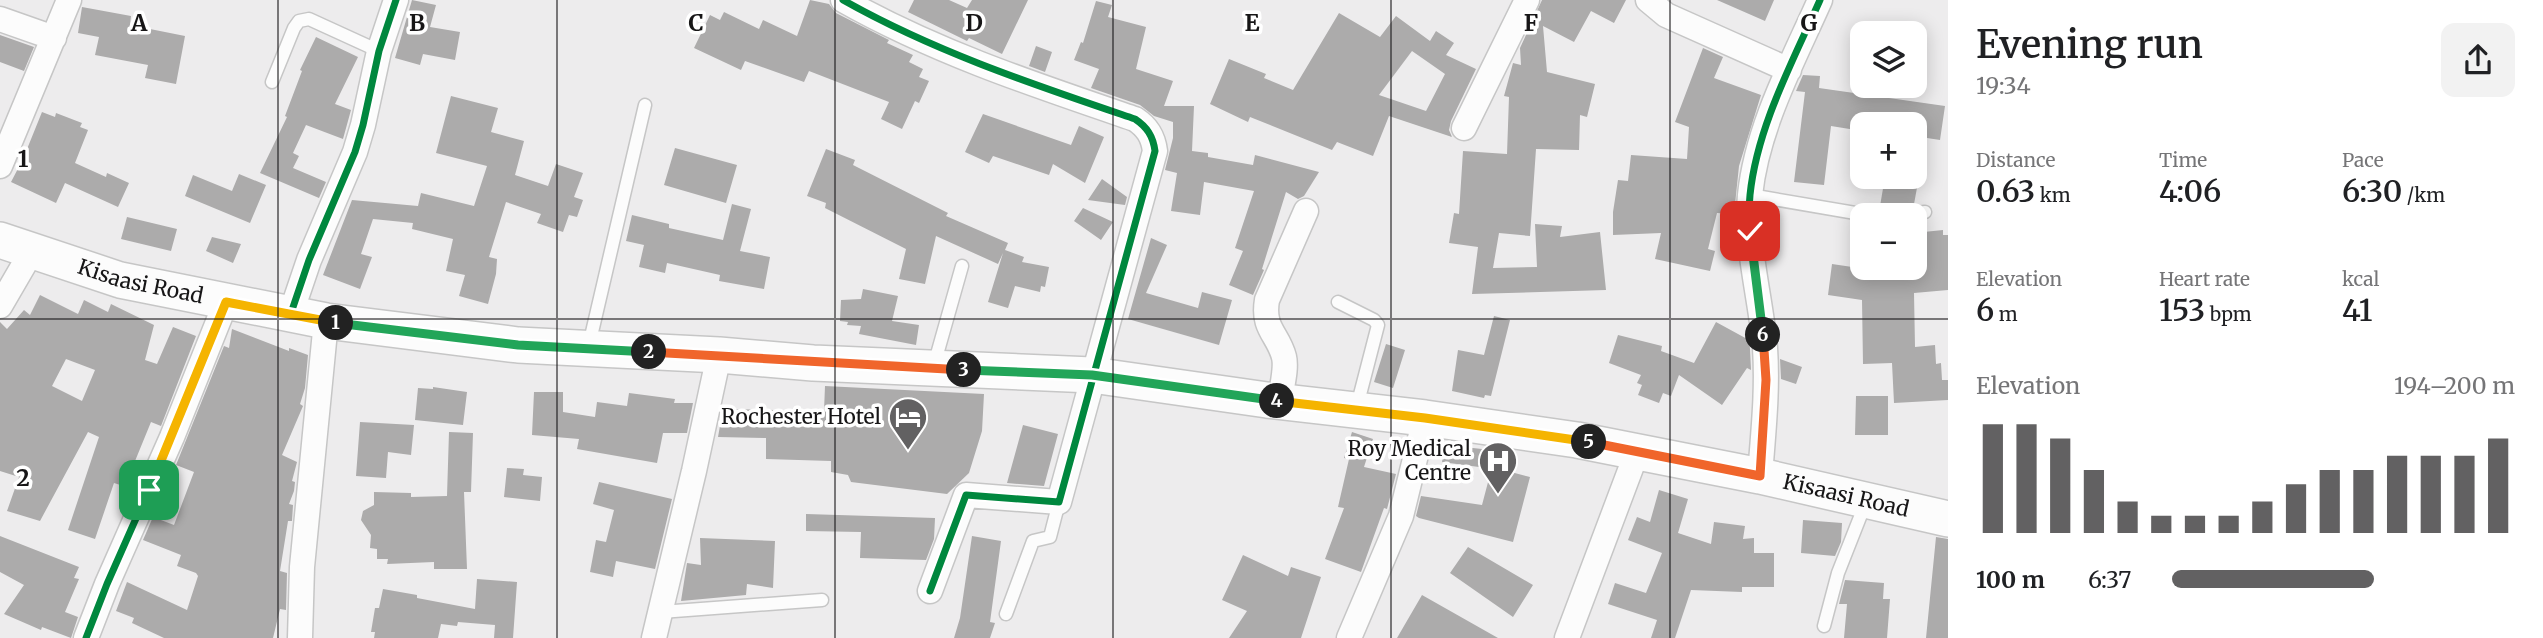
<!DOCTYPE html>
<html lang="en">
<head>
<meta charset="utf-8">
<style>
	:root { --surface:#fff; --page:#f2f2f2; --text:#202124; --muted:#757577; --accent:#626162 }
	body { margin:0; font-family:Merriweather,serif; background:var(--page); color:var(--text); height:100vh; display:flex; flex-direction:column; font-size:26px; white-space:nowrap }
	* { box-sizing:border-box; margin:0 }
	p { font-size:23px; color:var(--muted) }
	.icon { flex:none; width:38px; height:38px; fill:none; stroke:currentColor; stroke-width:2; stroke-linecap:round; stroke-linejoin:round }
	.map { position:relative; flex:1; overflow:hidden }
	.panel { display:flex; flex-direction:column; background:var(--surface); width:595px }
	.panel>* { flex:none }
	.buttons { position:absolute; left:1850px; top:21px; display:grid; gap:14px }
	.buttons a { display:grid; place-items:center; width:77px; height:77px; border-radius:14px; background:var(--surface); box-shadow:0 4px 18px #0003; font-size:35px }
	.pin { position:absolute; display:grid; place-items:center; width:60px; height:60px; color:#fff; margin:-30px; border-radius:14px; box-shadow:0 4px 10px #0006 }
	.km { position:absolute; width:35px; height:35px; margin:-18px; border-radius:50%; background:#222; color:#fff; font-size:19px; line-height:35px; text-align:center }
	.round { display:grid; place-items:center; flex:none; width:74px; height:74px; border-radius:14px; background:var(--page) }
	.headline { display:flex; align-items:center; justify-content:space-between; height:119px; padding:0 28px }
	h1 { font-size:38px; font-weight:600; line-height:52px }
	.figures { display:grid; grid-template-columns:repeat(3,1fr); gap:10px; height:119px; padding:7px 28px }
	.figures div { display:grid; align-content:center }
	.figures b { font-size:30px; font-weight:600 }
	.figures small { font-size:19px; font-weight:400 }
	.figures p { font-size:19px }
	.chart { height:196px; padding:14px 28px }
	.chart p { display:flex; justify-content:space-between }
	.chart svg { width:100%; height:126px; margin-top:7px; stroke:var(--accent); stroke-width:6 }
	ul { padding:0 28px; list-style:none; font-size:23px }
	li { display:grid; grid-template-columns:112px 84px 1fr; align-items:center; height:52px }
	li i { height:18px; border-radius:9px; background:var(--accent) }
	main { display:flex; flex:1; min-height:0 }
	.map>svg:first-child { display:block }
	.building { fill:#acabab; fill-rule:evenodd }
	.lines { fill:none; stroke-linecap:round; stroke-linejoin:round }
	.service-casing { stroke:#c6c6c6; stroke-width:15 }
	.minor-casing { stroke:#c6c6c6; stroke-width:27 }
	.secondary-casing { stroke:#c6c6c6; stroke-width:38 }
	.service { stroke:#fcfcfc; stroke-width:12 }
	.minor { stroke:#fcfcfc; stroke-width:24 }
	.secondary { stroke:#fcfcfc; stroke-width:35 }
	.cycleway-casing { stroke:#fff; stroke-width:11 }
	.cycleway { stroke:#00873e; stroke-width:7 }
	.split-1-casing { stroke:#fff; stroke-width:14 }
	.split-2-casing { stroke:#fff; stroke-width:14 }
	.split-3-casing { stroke:#fff; stroke-width:14 }
	.split-4-casing { stroke:#fff; stroke-width:14 }
	.split-5-casing { stroke:#fff; stroke-width:14 }
	.split-6-casing { stroke:#fff; stroke-width:14 }
	.split-7-casing { stroke:#fff; stroke-width:14 }
	.split-1 { stroke:#f5b400; stroke-width:9 }
	.split-2 { stroke:#22a559; stroke-width:9 }
	.split-3 { stroke:#f0652b; stroke-width:9 }
	.split-4 { stroke:#22a559; stroke-width:9 }
	.split-5 { stroke:#f5b400; stroke-width:9 }
	.split-6 { stroke:#f0652b; stroke-width:9 }
	.split-7 { stroke:#22a559; stroke-width:9 }
	.grid { fill:none; stroke:#171617; stroke-width:2; stroke-opacity:0.55 }
	.labels { text-anchor:middle; stroke-width:7; stroke-linejoin:round; paint-order:stroke }
	.street-label { font-size:21px; fill:#171617; stroke:#fff }
	.poi-label { font-size:21px; fill:#171617; stroke:#fff; text-anchor:end }
	.grid-label { font-size:23px; text-anchor:middle; font-weight:bold; fill:#171617; stroke:#fff; stroke-width:7; stroke-linejoin:round; paint-order:stroke }
</style>
</head>
<body>
<main>
<div class="map">
<svg width="1948" height="638" viewBox="0 0 1948 638">
	<rect width="100%" height="100%" fill="#edeced"/>
	<path class="building" d="M412,0l24,5 -6,22 30,5 -5,28 -32,-6 -3,11 -25,-7z
		M810,0l19,4 7,9 53,27 -2,3 26,12 -4,7 14,7 -4,8 10,4 -10,22 -4,-2 -13,28 -21,-10 8,-17 -80,-31 -5,11 -59,-21 -4,9 -47,-22 16,-33 10,5 4,-8 35,17 4,-9 34,16z
		M914,0h35l18,8 5,-8h56l-26,54 -33,-16 -2,3 -59,-29z
		M1542,0h84l-12,23 -23,-12 -17,31 -31,-16 4,46 48,12 -8,33 -7,-2 -1,35 -43,-1 -6,87 -31,-3 -6,35 44,-1 -2,-43 27,2 -2,11 40,-5 6,58 -134,4 6,-47 -29,-4 5,-30 5,1 4,-63 44,3 2,-57 -5,-1 9,-33 8,2 -1,-17z
		M1717,0h57l-9,21z
		M1096,1l16,4 -4,12 38,10 -10,42 37,12 -9,25h30l-2,45 16,2v4l45,8 2,-10 64,17 -15,24 -6,3 -12,-7 -24,77 2,1 -11,25 -24,-10 14,-34 -8,-3 19,-57 -50,-9 -4,33 -29,-4 6,-38 -12,-3 8,-32v-16l-19,-6 -14,-11 -49,-17 8,-19 -25,-9 7,-18 2,1z
		M82,7l49,9 -1,9 55,11 -9,48 -31,-6 3,-13 -53,-10 4,-18 -21,-4z
		M1339,13l41,24 16,-21 34,25 6,-10 18,12 -8,12 30,14 -25,52 -2,9 3,7 -63,-21 -16,40 -36,-14 -5,8 -82,-33 -2,5 -38,-18 19,-45 37,15 -2,4 29,12zM1412,51l33,23 -19,37 -47,-16z
		M0,35l34,12 -10,24 -24,-9z
		M316,37l42,20 -23,47 16,6 -8,29 -37,-14 -13,28 6,3 -6,12 33,14 -7,16 -59,-25 27,-56 -2,-1 17,-45 -2,-1z
		M1036,46l16,6 -7,20 -16,-6z
		M1703,48l20,9 -9,21 47,17 -22,71 -5,48 -17,-1 -9,36 7,2 -5,20 -55,-12 6,-26 -48,2v-23l5,-32 10,1 3,-26 56,4 2,-32 -14,-5z
		M1803,75l17,1 -1,12 126,18 -5,34 -26,-4v-12h-52v7l-31,-5 -7,59 -30,-3 11,-90 -9,-1z
		M451,96l47,12 -7,24 33,9 -9,34 33,11 8,-22 27,9 -9,24 9,3 -6,17 -8,-2 -6,17 -26,-9 4,-9 -35,-12 -17,55 8,2 -1,15 -8,30 -29,-8 6,-21 -19,-4 7,-32 -41,-10 1,-6 -40,-4 -12,35 11,3 -12,32 -37,-14 29,-75 66,6 3,-13 53,13 13,-40 -51,-13z
		M42,112l13,5 1,-4 26,10 -2,4 8,3 -13,33 31,14 1,-4 22,10 -11,24 -53,-24 -9,20 -45,-21 12,-23z
		M983,114l88,31 8,-19 25,11 -19,46 -32,-19 -4,11 -56,-19 -4,7 -24,-11z
		M675,148l62,17 -11,38 -62,-18z
		M826,149l29,11 -2,5 95,48 -2,3 62,27 -3,7 19,7 -2,5 27,5 -4,20 -4,-1 -1,6 -25,-6 -7,22 -20,-6 15,-49 -5,11 -62,-28 -11,48 -26,-5 7,-30 -81,-41 1,-5 -19,-7z
		M239,174l27,11 -16,38 -65,-27 8,-21 39,16z
		M1885,177h34l-5,27 -21,4 -13,-2z
		M1102,179l25,18 -2,8 -37,-5z
		M732,204l19,5 -11,42 30,6 -6,32 -45,-8 1,-6 -53,-12 -2,10 -26,-6 5,-22 -18,-4 6,-26 37,9v4l54,12z
		M1083,208l30,14 -12,18 -27,-19z
		M127,217l50,12 -6,22 -50,-12z
		M1943,230v5h5v55l-34,3 1,54 20,-2 1,19 5,-1 1,17h6v20l-54,3 -2,-40 -29,1 -1,-64 -34,-5 4,-31 27,4h55v-35z
		M212,237l29,7 -8,19 -27,-12z
		M1151,238l16,7 -21,48 52,15 4,-16 30,8 -13,45 -91,-26z
		M863,289l35,7 -6,25 27,4 -3,20 -57,-11 2,-8 -14,-1 1,-3 -8,-1 1,-21 20,-1z
		M40,295l38,19 6,-14 24,12 3,-8 43,21 -9,35 12,4 16,-37 23,9 -35,90 -10,-4 -18,44 9,3 -9,20 -19,-6 -19,56 -27,-9 31,-93 -11,-5 -48,89 -33,-10 12,-34 -19,-6v-149l7,7 17,-19 6,5zM66,359l29,11 -13,31 -30,-15z
		M1494,316l16,4 -19,76 -6,-1 -1,3 -32,-7 6,-41 26,5z
		M1716,322l33,18 1,9 1,21 -4,-2 -25,37 -43,-30 -8,21 -8,-3 -4,10 -21,-8 4,-10 -5,-2 4,-8 -32,-12 9,-28 44,11 -1,5 33,12z
		M232,329l57,22v-3l19,7 -3,33 -5,16 3,2 -21,49 15,7 -5,19 3,1 -1,9 -5,13 4,1 -1,16h-4l-8,50 7,2 -1,37 -6,-1 -7,29h-109l-32,-15 2,-5 -18,-7 11,-29 60,28 11,-34 -2,-3 -19,-7 4,-11 -38,-15 10,-23 21,8 20,-53 -18,-7 48,-119 5,2z
		M1386,344l19,6 -12,38 -19,-6z
		M1780,359l22,8 -6,17 -15,-5z
		M825,386l159,8 -2,37 -13,42 -22,21 -96,-12 -3,-7 -17,-3v-11l-65,-2v-21l-48,-1 5,-28 101,2z
		M433,387l34,5 -4,33 -48,-5 3,-32 15,1z
		M534,392h29v20l32,5 2,-15 30,4 2,-13 46,6 -1,4h19l-6,30h-24l-6,30 -80,-14 2,-10 -47,-4z
		M1856,396h32v39h-33z
		M360,422l54,3 -3,30 -23,-3 -2,26 -30,-2z
		M1023,425l35,9 -14,52 -37,-3z
		M449,432l24,1 -2,59h-7l3,77h-33v-7l-47,2 1,-5h-11v-10l-7,-1 1,-13 -10,-15 2,-9 11,-6v-13l37,1v4l36,-1z
		M1352,432l21,7 -9,28 32,7 -9,35 -3,-1 -23,64 -36,-13 19,-51 -6,-1 11,-48 -5,-1z
		M1445,445l37,4 -3,18 -37,-5z
		M1492,467l38,10 -17,65 -94,-24 -3,-2 5,-20 61,9z
		M507,468l17,1 -1,6 19,2 -2,24 -36,-4z
		M599,482l73,17 -17,70 -39,-8 -3,16 -23,-5 6,-32 10,2 8,-32 -21,-6z
		M1659,490l29,9 -10,34 33,11 3,-22 31,4 -2,13 11,-1v15h20v34h-32v5l-51,-2 -16,48h-24l6,-18 -49,-16 7,-21 31,10 16,-40 -34,-13 9,-23 13,5z
		M806,514l129,4 -1,21 -8,21 -66,-2 1,-26 -55,-1z
		M1803,520l39,3 -1,19 -6,14 -34,-3z
		M0,536l79,31 -5,11 5,1 -14,33 13,5 -7,21 -29,-11 -1,3 -37,-16 20,-29 -24,-13z
		M972,536l29,5 -11,81 5,1 -5,15h-36l6,-20z
		M1936,537l12,2v99h-22z
		M700,538l75,3 -2,47 -26,-4 -1,11 -65,6 6,-38 14,2z
		M1468,547l65,38 -20,32 -63,-44z
		M1243,555l45,21 3,-9 30,10 -20,61h-72l18,-27 -25,-11z
		M477,579l40,3 -4,56h-19l1,-13 -37,-3 -1,4 -16,-2 -3,14h-64l1,-6h-4l4,-24h4l4,-19 34,6v3l58,11z
		M1845,580l39,3 -1,16h7l-3,39h-43l3,-34h-8z
		M1422,595l76,43h-101z"/>
	<g class="lines">
		<g class="service-casing">
			<path id="service" d="M272,82l22,-54 5,-7 10,-2 70,32
				M1750,195l117,20
				M1899,215l26,-3
				M1338,302l36,18 4,5 -22,85
				M589,345l56,-240
				M934,365l28,-99
				M661,612l161,-12
				M1006,614l27,-73 17,-4 9,-35
				M1824,626l14,-53 28,-71"/>
		</g>
		<g class="minor-casing">
			<path id="minor" d="M843,0c92,52 192,85 292,119 12,8 18,17 20,32l-96,351 -93,-7 -36,96
				M1648,0l18,15 123,55
				M0,19l54,19
				M1464,128l63,-128
				M0,166l69,-166
				M0,306l32,-55
				M290,316l19,-56 46,-108 8,-27 16,-74 17,-51
				M1280,401c1,-12 7,-32 4,-44 -6,-23 -22,-28 -17,-57l39,-89
				M1760,476c3,-42 8,-85 5,-128 -4,-50 -20,-102 -15,-153 7,-68 43,-134 70,-195
				M86,638l21,-54 65,-147 54,-135
				M300,638l2,-71 24,-246
				M654,638l40,-167 25,-116
				M1349,638l52,-122 24,-98
				M1567,638l70,-186"/>
		</g>
		<g class="secondary-casing">
			<g id="secondary">
				<path id="s1" d="M0,240l120,40 206,41 192,24 201,10 94,8 279,12 175,25 158,18 152,22 183,36 188,43"/>
			</g>
		</g>
		<use href="#service" class="service"/>
		<use href="#minor" class="minor"/>
		<use href="#secondary" class="secondary"/>
		<g class="cycleway-casing">
			<path id="cycleway" d="M843,0c92,52 192,85 292,119 12,8 18,17 20,32l-96,351 -93,-7 -36,96
				M290,316l19,-56 46,-108 8,-27 16,-74 17,-51
				M1760,476c3,-42 8,-85 5,-128 -4,-50 -20,-102 -15,-153 7,-68 43,-134 70,-195
				M86,638l21,-54 65,-147 54,-135"/>
		</g>
		<use href="#cycleway" class="cycleway"/>
	</g>
	<g class="lines">
		<g class="split-1-casing">
			<path id="split-1" d="M149,490l77,-188 110,21"/>
		</g>
		<g class="split-2-casing">
			<path id="split-2" d="M336,323l182,22 131,7"/>
		</g>
		<g class="split-3-casing">
			<path id="split-3" d="M649,352l315,18"/>
		</g>
		<g class="split-4-casing">
			<path id="split-4" d="M964,370l128,5 185,26"/>
		</g>
		<g class="split-5-casing">
			<path id="split-5" d="M1277,401l148,17 164,24"/>
		</g>
		<g class="split-6-casing">
			<path id="split-6" d="M1589,442l171,34 6,-96 -3,-45"/>
		</g>
		<g class="split-7-casing">
			<path id="split-7" d="M1750,231l13,104"/>
		</g>
		<use href="#split-1" class="split-1"/>
		<use href="#split-2" class="split-2"/>
		<use href="#split-3" class="split-3"/>
		<use href="#split-4" class="split-4"/>
		<use href="#split-5" class="split-5"/>
		<use href="#split-6" class="split-6"/>
		<use href="#split-7" class="split-7"/>
	</g>
	<path class="grid" d="M278,0v638M557,0v638M835,0v638M1113,0v638M1391,0v638M1670,0v638M0,319h1948"/>
	<defs>
		<g id="hotel-pin" transform="scale(2.0125)"><path d="M0 17L-7.5 6A9.5 9.5 0 1 1 7.5 6Z" fill="#626162" stroke="#fff"/><path d="M-6-4.5h1.5V1H6V5H4.5V3h-9V5H-6ZM-4 0a1.8 1.8 0 1 1 3.6 0ZM.5 0V-2.5h3Q6-2.5 6 0Z" fill="#fff"/></g>
		<g id="hospital-pin" transform="scale(2.0125)"><path d="M0 17L-7.5 6A9.5 9.5 0 1 1 7.5 6Z" fill="#626162" stroke="#fff"/><path d="M-5-5h3v3.5h4V-5h3V5h-3V1.5h-4V5h-3Z" fill="#fff"/></g>
	</defs>
	<g fill-rule="evenodd">
		<use href="#hotel-pin" x="908" y="417"/>
		<use href="#hospital-pin" x="1498" y="461"/>
	</g>
	<g class="labels">
		<g class="street-label">
			<text dy="7" stroke="none"><textPath href="#s1" startOffset="147">Kisaasi Road</textPath></text>
			<text dy="7" stroke="none"><textPath href="#s1" startOffset="1869">Kisaasi Road</textPath></text>
		</g>
		<g class="poi-label">
			<text x="881" y="424">Rochester Hotel</text>
			<text x="1471" y="456">Roy Medical<tspan x="1471" dy="24">Centre</tspan></text>
		</g>
	</g>
	<g class="grid-label">
		<text x="139" y="31">A</text>
		<text x="417" y="31">B</text>
		<text x="696" y="31">C</text>
		<text x="974" y="31">D</text>
		<text x="1252" y="31">E</text>
		<text x="1531" y="31">F</text>
		<text x="1809" y="31">G</text>
		<text x="23" y="167">1</text>
		<text x="23" y="486">2</text>
	</g>
</svg>
<div class="buttons">
<a><svg class="icon" aria-label="layers" viewBox="0 0 24 24"><path d="M12 4l9 5-9 5-9-5zM3 14l9 5 9-5"/></svg></a>
<a>+</a>
<a>−</a>
</div>
<div class="pin" style="left:149px;top:490px;background:#1e9e55"><svg class="icon" aria-label="arrive" viewBox="0 0 24 24"><path d="M6 21V4h12l-3 4 3 4H6"/></svg></div>
<div class="pin" style="left:1750px;top:231px;background:#d93025"><svg class="icon" aria-label="check" viewBox="0 0 24 24"><path d="M5 12l5 5 9-10"/></svg></div>
<b class="km" style="left:336px;top:323px">1</b>
<b class="km" style="left:649px;top:352px">2</b>
<b class="km" style="left:964px;top:370px">3</b>
<b class="km" style="left:1277px;top:401px">4</b>
<b class="km" style="left:1589px;top:442px">5</b>
<b class="km" style="left:1763px;top:335px">6</b>
</div>
<section class="panel">
<div class="headline"><div><h1>Evening run</h1><p>19:34</p></div><a class="round"><svg class="icon" aria-label="share" viewBox="0 0 24 24"><path d="M12 15V3M7 8l5-5 5 5M5 13v7h14v-7"/></svg></a></div>
<div class="figures">
<div><p>Distance</p><b>0.63<small> km</small></b></div>
<div><p>Time</p><b>4:06</b></div>
<div><p>Pace</p><b>6:30<small> /km</small></b></div>
</div>
<div class="figures">
<div><p>Elevation</p><b>6<small> m</small></b></div>
<div><p>Heart rate</p><b>153<small> bpm</small></b></div>
<div><p>kcal</p><b>41</b></div>
</div>
<div class="chart"><p><span>Elevation</span>194–200 m</p>
<svg viewBox="0 0 160 44" preserveAspectRatio="none"><path d="M5 44V6M15 44V6M25 44V11M35 44V22M45 44V33M55 44V38M65 44V38M75 44V38M85 44V33M95 44V27M105 44V22M115 44V22M125 44V17M135 44V17M145 44V17M155 44V11"/></svg>
</div>
<ul>
<li><b>100 m</b>6:37<i style="width:59%"></i></li>
</ul>
</section>
</main>
</body>
</html>
